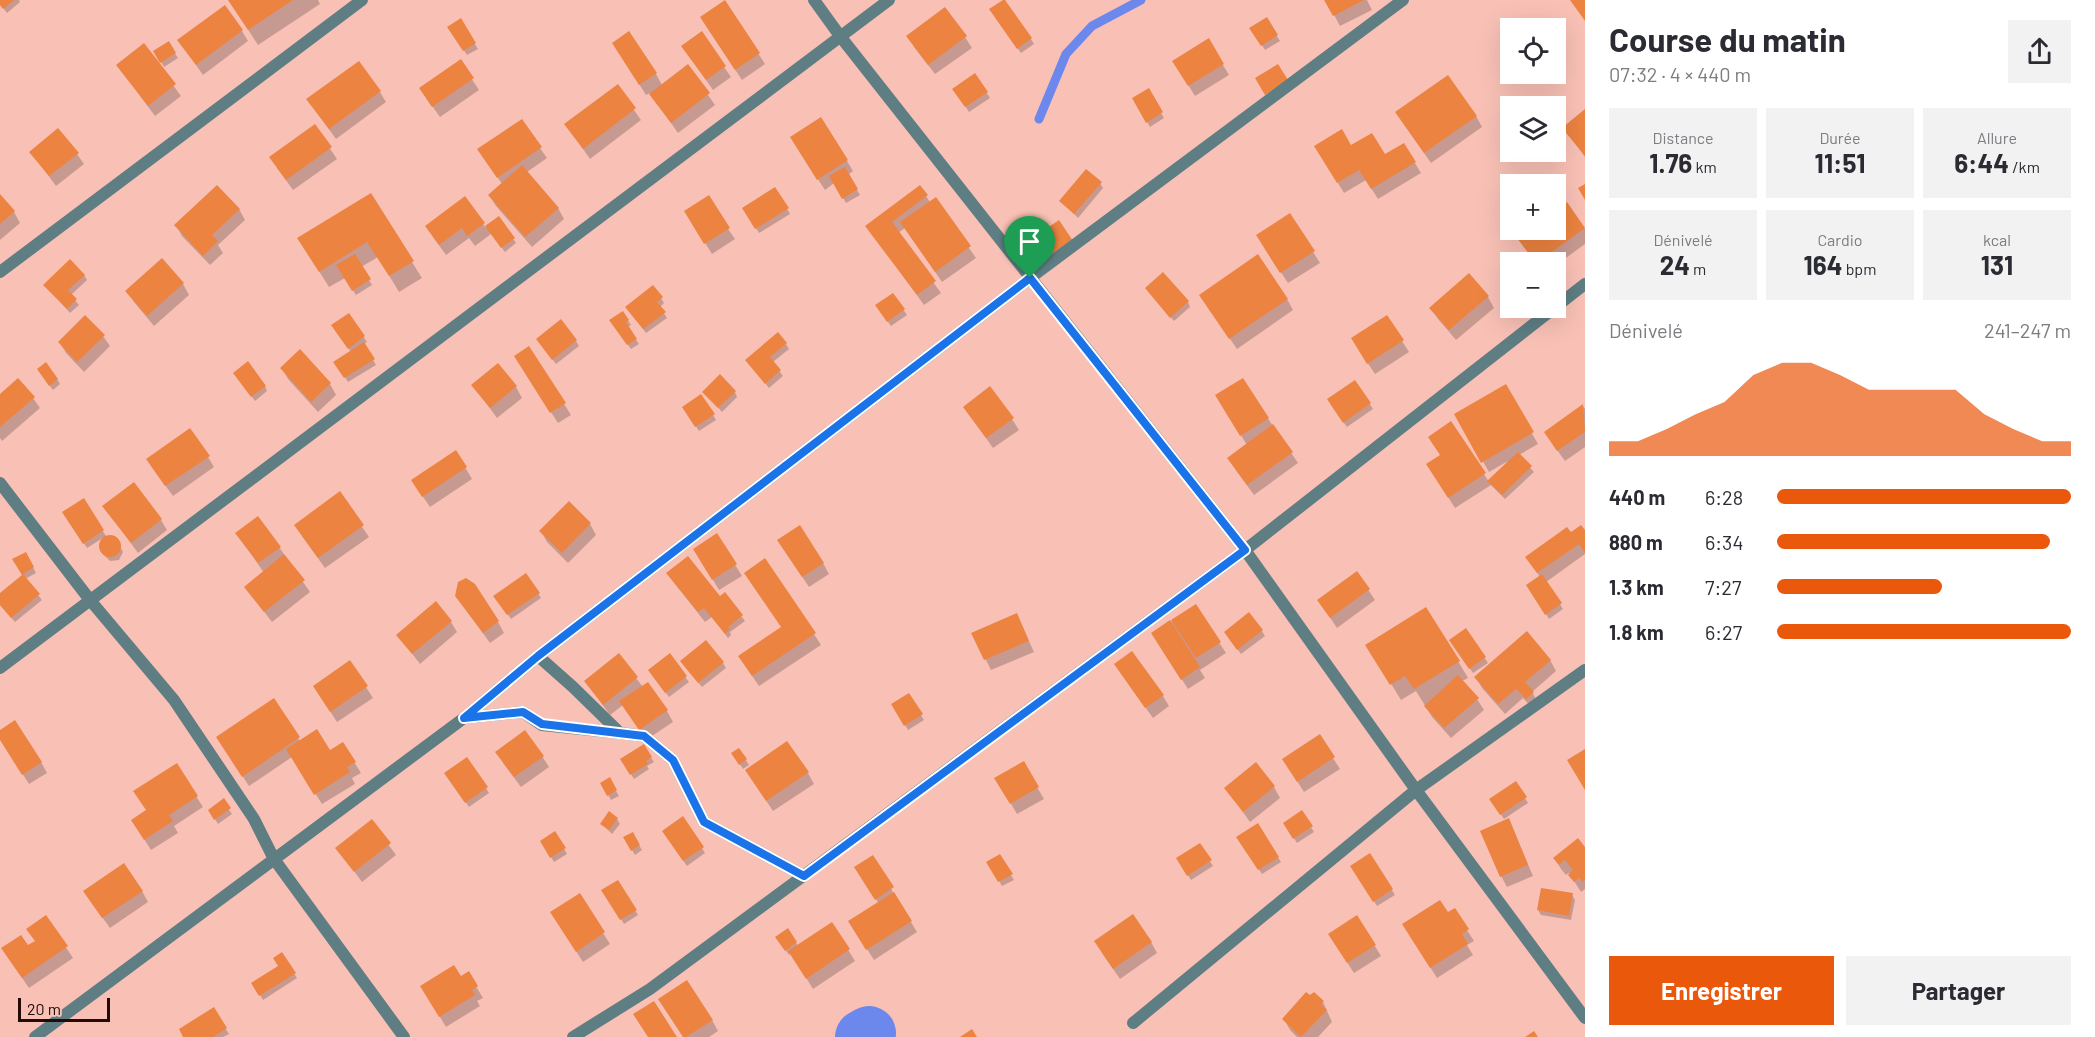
<!DOCTYPE html>
<html lang="fr">
<head>
<meta charset="utf-8">
<style>
	:root { --surface:#fff; --page:#f2f2f3; --text:#2b2b33; --muted:#7c7c81; --accent:#ea580c }
	body { margin:0; font-family:Barlow,sans-serif; background:var(--page); color:var(--text); height:100vh; display:flex; flex-direction:column; font-size:22px; white-space:nowrap }
	* { box-sizing:border-box; margin:0 }
	p { font-size:20px; color:var(--muted) }
	.icon { flex:none; width:33px; height:33px; fill:none; stroke:currentColor; stroke-width:2; stroke-linecap:round; stroke-linejoin:round }
	.map { position:relative; flex:1; overflow:hidden }
	.details { display:flex; flex-direction:column; background:var(--surface); width:510px }
	.details>* { flex:none }
	.controls { position:absolute; left:1500px; top:18px; display:grid; gap:12px }
	.controls a { display:grid; place-items:center; width:66px; height:66px; border-radius:0px; background:var(--surface); box-shadow:0 6px 24px #0002; font-size:30px }
	.scale { position:absolute; left:18px; bottom:15px; width:92px; box-sizing:border-box; padding-left:6px; border:3px solid #220a07; border-top:0; font-size:16px; line-height:21px; white-space:nowrap; color:#220a07; -webkit-text-stroke:4px #f9c1b6; paint-order:stroke }
	.pin { position:absolute; display:grid; place-items:center; width:51px; height:51px; color:#fff; margin:-62px -26px; border-radius:50% 50% 50% 0; rotate:-45deg; box-shadow:0 0 6px #0007 }
	.pin .icon { rotate:45deg }
	.round { display:grid; place-items:center; flex:none; width:63px; height:63px; border-radius:0px; background:var(--page) }
	.headline { display:flex; align-items:center; justify-content:space-between; height:102px; padding:0 24px }
	h1 { font-size:33px; font-weight:700; line-height:45px }
	.figures { display:grid; grid-template-columns:repeat(3,1fr); gap:9px; height:102px; padding:6px 24px }
	.figures div { display:grid; align-content:center; border-radius:0px; background:var(--page); text-align:center }
	.figures b { font-size:26px; font-weight:700 }
	.figures small { font-size:16px; font-weight:400 }
	.figures p { font-size:16px }
	.chart { height:168px; padding:12px 24px }
	.chart p { display:flex; justify-content:space-between }
	.chart svg { width:100%; height:108px; margin-top:6px; fill:var(--accent); opacity:.7 }
	.primary-button { display:flex; gap:12px; margin-top:auto; padding:12px 24px }
	.primary-button a { flex:1; height:69px; border-radius:0px; background:var(--accent); color:#fff; font-size:24px; font-weight:700; line-height:69px; text-align:center }
	.primary-button a+a { background:var(--page); color:var(--text) }
	ul { padding:0 24px; list-style:none; font-size:20px }
	li { display:grid; grid-template-columns:96px 72px 1fr; align-items:center; height:45px }
	li i { height:15px; border-radius:8px; background:var(--accent) }
	main { display:flex; flex:1; min-height:0 }
	.map>svg:first-child { display:block }
	.shadow { fill:#0003 }
	.lines { fill:none; stroke-linecap:round; stroke-linejoin:round }
	.stream { stroke:#6d88ec; stroke-width:9 }
	.river { stroke:#6d88ec; stroke-width:54 }
	.building { fill:#ec8340 }
	.street { stroke:#5e7e84; stroke-width:12 }
	.route-casing { stroke:#fff; stroke-width:12 }
	.route { stroke:#1a73e8; stroke-width:8 }
</style>
</head>
<body>
<main>
<div class="map">
<svg width="1585" height="1037" viewBox="0 0 1585 1037">
	<rect width="100%" height="100%" fill="#f9c1b6"/>
	<path class="shadow" d="M0,0h19l1,2 -13,11 -7,-9z
		M229,0h89l2,4 -62,41z
		M1326,0h41l5,10 -32,16z
		M994,15l37,24 3,5 -13,9z
		M1266,19l14,22 -15,9 -14,-22z
		M460,20l18,29 -11,6 -18,-28z
		M708,29l50,24 7,11 -23,16z
		M242,31l6,10 -45,34 -24,-34z
		M701,34l30,43 -18,13 -23,-33z
		M965,37l7,11 -37,26 -21,-27z
		M1208,40l21,35 -34,21 -21,-34z
		M168,43l10,15 -14,9 -9,-16z
		M144,45l37,51 -26,20 -37,-50z
		M620,54l36,20 6,11 26,-19 27,39 -37,28 -28,-40 -4,2z
		M460,61l19,29 -39,27 -13,-18z
		M975,75l15,23 -21,14 -12,-18z
		M617,86l24,34 -51,39 -24,-34z
		M1148,90l16,28 -14,9 -16,-28z
		M380,92l6,10 -50,37 -21,-29z
		M1585,111v46l-21,-29z
		M1476,116l6,11 -51,36 -28,-40z
		M315,126l22,33 -44,31 -16,-22z
		M1404,145l17,28 -43,26 -12,-19 -22,13 -28,-46h35l34,9z
		M540,148l7,10 -20,14 31,36 6,11 -32,28 -36,-41 -7,-11 13,-11 -16,-24z
		M798,149l49,12 6,10 -5,4 12,20 -14,8 -12,-20 -9,7z
		M31,152l46,2 7,10 -28,22z
		M1100,183l3,5 -25,30 -17,-17z
		M920,187l10,15 5,-3 41,59 -34,24 -37,-54 -7,5 43,60 -17,12 -57,-79z
		M775,189l15,25 -31,19 -15,-24z
		M370,195l52,83 -23,14 -21,-35 -17,10 11,18 -16,10 -11,-17 -16,9 -20,-32z
		M0,196l14,16 6,11 -20,17z
		M465,198l21,30 13,-10 17,25 -11,9 -14,-18 -16,12 -6,-8 -23,17 -13,-18z
		M1567,204l18,25v15l-29,21v-3h-21l-16,-23 13,-9h24v-18z
		M239,209l6,11 -27,25 5,8 -13,12 -28,-29 -6,-11z
		M1290,215l30,48 -32,20 -24,-36z
		M692,222l36,7 7,10 -23,15z
		M162,261l21,23 6,11 -35,31 -20,-24 -7,-11z
		M84,275l3,5 -16,15 8,10 -9,8 -25,-28z
		M1146,289l42,13 2,5 -16,14z
		M893,295l14,20 -16,11 -11,-15z
		M1488,297l6,11 -38,32 -18,-21 -7,-11z
		M661,298l3,5 -4,4 7,11 -21,15 -16,-21z
		M1287,299l6,11 -56,39 -30,-43z
		M623,313l8,12 -4,2 12,17 -8,5 -17,-23z
		M349,315l18,27 -3,2 12,21 -28,17 -13,-20 16,-10 -15,-22z
		M1387,317l22,35 -34,22 -16,-24z
		M103,336l7,10 -26,26 -18,-19 -6,-10z
		M576,341l3,5 -23,18 -15,-20z
		M786,344l3,5 -16,13 10,14 -14,12 -19,-23z
		M529,348l42,67 -13,8 -36,-56z
		M300,351l30,33 6,11 -18,17 -30,-33 -6,-11z
		M42,375l15,4 3,5 -7,6z
		M238,378l27,8 2,5 -12,10z
		M1242,380l56,83 -44,32 -19,-26 12,-24 -24,-38z
		M1355,382l18,27 -26,18 -16,-22z
		M473,385l43,2 6,11 -25,20z
		M1505,386l33,58 -19,11 15,17 -29,27 -14,-14 -36,23 -21,-33 17,-52 38,59 19,-21 -19,11 -33,-58z
		M704,392h31l2,5 -15,15z
		M0,396l33,2 7,10 -38,33 -2,-3z
		M1583,406l2,3v38l-20,14 -13,-18z
		M964,407l48,12 7,11 -26,18z
		M687,413l26,2 3,5 -17,11z
		M456,452l16,27 -42,28 -11,-16z
		M208,457l6,10 -41,29 -19,-26z
		M340,494l29,43 -44,31 -23,-32z
		M83,500l23,36 -19,12 -23,-36z
		M104,506l57,14 6,10 -29,23z
		M590,524l6,11 -28,28 -21,-21 -6,-11z
		M237,533l42,14 31,45 -38,30 -26,-34 18,-15z
		M1585,533v21l-39,28 17,27 -14,10 -21,-34 12,-8 -13,-19 43,-24z
		M717,535l25,41 -23,14 -18,-30z
		M106,536l11,4 6,12 -4,8 -9,1 -9,-9 -1,-6z
		M785,551l38,12 6,11 -20,13z
		M26,554l10,19 -11,6 17,21 -27,22 -15,-17v-10l24,-19 -10,-16z
		M668,573l51,25 5,-4 21,27 -15,11 1,3 -3,3 -16,-21 -7,5 -30,-38z
		M1357,573l18,27 -38,28 -18,-27z
		M538,593l3,5 -30,21 -13,-18z
		M456,596l42,26 6,11 -14,10z
		M1195,606l31,47 -26,17 5,8 -17,11 -35,-55z
		M451,622l6,10 -37,32 -22,-29z
		M1022,626l12,26 -43,18 -18,-36z
		M1466,630l22,33 -15,10 -19,-28z
		M1262,631l3,5 -24,18 -13,-17z
		M814,634l7,11 -62,41 -13,-19z
		M618,655l25,32 24,24 6,11 -27,18 -23,-35 -13,10 -24,-33z
		M669,655l20,27 -20,15 -17,-22z
		M1550,660l6,11 -24,21 7,12 -6,5 -10,-11 -18,16 -23,-26 -6,-11z
		M1377,661h81l10,17 -6,3 15,18 7,11 -33,28 -19,-21 -16,-26 -15,9z
		M723,663l3,5 -24,19 -17,-20z
		M1122,675l41,21 6,10 -16,12z
		M366,687l7,11 -36,24 -16,-25z
		M909,695l15,25 -16,10 -15,-26z
		M273,700l27,41 29,11 14,-8 18,29 -9,5 3,6 -33,20 -30,-47 -43,29 -25,-38z
		M0,732l41,30 6,11 -18,11 -29,-46z
		M1319,736l21,33 -36,23 -14,-22z
		M643,746l11,16 -7,4 2,3 -15,10 -12,-19z
		M739,750l10,15 -6,4 -10,-16z
		M542,756l7,11 -28,20 -18,-24z
		M1023,763l21,36 -27,15 -21,-36z
		M176,765l27,42 -29,19 4,7 -27,17 -12,-19 8,-20z
		M808,773l6,11 -41,27 -20,-30z
		M449,778l37,10 3,5 -20,14z
		M609,779l10,17 -8,4 -9,-16z
		M1516,783l12,20 -24,16 -10,-14z
		M1274,787l6,11 -30,24 -24,-34z
		M223,801l9,13 -14,10 -8,-13z
		M1302,812l12,20 -17,11 -12,-19z
		M617,819l3,5 -8,10 -10,-10z
		M372,822l24,33 -34,27 -25,-34z
		M1258,825l23,37 -19,12 -24,-36z
		M1514,831l19,45 -26,11 -6,-11z
		M555,833l12,21 -13,8 -12,-20z
		M632,834l10,16 -7,5 -10,-17z
		M666,836l36,12 3,5 -18,13z
		M1200,845l13,21 -22,14 -13,-21z
		M1585,849v40l-4,3 -12,-19 -3,2 -5,-6 -6,-10z
		M1370,855l25,40 -18,11 -25,-40z
		M999,856l15,24 -12,6 -14,-24z
		M872,857l45,75 -43,28 -18,-28 23,-28 -23,-37z
		M617,882l21,33 -14,9 -21,-34z
		M142,891l6,11 -38,26 -19,-26z
		M579,895l31,49 -27,18 -25,-39z
		M1572,895l3,5 -4,20 -30,-5 -3,-5z
		M1454,910l20,31 -7,4 6,10 -36,23 -27,-43z
		M46,917l27,41 -44,30 -20,-29 27,-17 -8,-12z
		M1357,917l24,39 -27,17 -18,-28z
		M832,924l23,37 -42,28 -22,-36 -2,2 -9,-13 8,-12 10,16z
		M1151,942l6,11 -37,26 -18,-26z
		M282,954l15,24 -34,22 -10,-17 26,-17z
		M468,973l15,25 -6,3 3,5 -34,21 -24,-40 38,-9z
		M1314,994l9,8 9,20 -14,15h-21l-7,-7 -6,-11z
		M213,1009l16,25 -6,3h-38z
		M712,1020l6,11 -9,6h-25z"/>
	<g class="lines">
		<path class="stream" d="M1039,119l27,-65 26,-28 49,-26"/>
		<path class="river" d="M862,1037l7,-4"/>
	</g>
	<path class="building" d="M0,0h14l-11,9 -3,-4z
		M228,0h65l-45,30z
		M725,0l35,53 -25,17 -35,-53z
		M1003,0h2l27,38 -15,11 -28,-40z
		M1324,0h40l-31,16z
		M1570,0h15v21z
		M225,5l18,25 -47,35 -19,-25z
		M945,7l22,29 -39,29 -22,-29z
		M1267,17l11,18 -17,11 -12,-18z
		M461,18l15,25 -13,8 -16,-24z
		M629,31l28,42 -18,12 -27,-42z
		M702,31l24,35 -20,14 -25,-34z
		M1209,38l15,26 -36,22 -16,-25z
		M169,41l7,12 -16,10 -7,-12z
		M144,43l32,41 -28,22 -32,-41z
		M461,59l13,19 -42,29 -13,-19z
		M359,61l22,30 -52,38 -23,-30z
		M688,64l22,29 -39,30 -22,-29z
		M1278,64l10,16 -23,15 -10,-17z
		M975,73l13,19 -23,15 -13,-18z
		M1448,75l29,41 -53,37 -29,-41z
		M618,84l18,24 -53,41 -19,-25z
		M1149,88l14,24 -17,11 -14,-25z
		M1585,109v47l-23,-28z
		M821,117l27,43 -31,20 -27,-43z
		M522,119l20,28 -45,31 -20,-29z
		M315,124l17,23 -46,33 -17,-23z
		M58,128l21,25 -30,23 -20,-24z
		M1342,129l9,16 21,-12 13,21 19,-11 12,19 -45,27 -12,-19 -22,13 -23,-37z
		M522,165l37,43 -34,29 -37,-42z
		M845,167l13,22 -16,10 -13,-23z
		M1086,169l16,13 -28,32 -15,-13z
		M1585,184v16l-7,-12z
		M217,185l23,24 -28,26 6,6 -15,15 -29,-31z
		M920,185l8,10 -36,27 44,59 -19,14 -52,-69z
		M775,187l14,21 -34,21 -13,-21z
		M371,193l43,68 -25,15 -22,-34 -48,30 -22,-34z
		M0,194l15,17 -15,13z
		M709,195l21,33 -26,16 -20,-33z
		M465,196l20,27 -18,13 -5,-8 -23,17 -14,-19z
		M936,197l35,49 -36,26 -35,-50z
		M1567,202l18,26 -47,34h-3l-18,-24 12,-8h27v-20z
		M1290,213l25,38 -35,22 -24,-38z
		M499,216l16,22 -14,10 -16,-22z
		M1059,220l14,21 -22,15 -14,-21z
		M355,254l16,25 -19,12 -16,-26z
		M1258,254l30,45 -59,40 -30,-44z
		M162,258l22,25 -37,33 -22,-25z
		M70,259l15,16 -17,15 9,9 -10,10 -24,-24z
		M1163,272l26,29 -19,17 -25,-30z
		M1469,273l20,23 -40,34 -20,-22z
		M653,285l10,12 -6,5 9,10 -23,17 -18,-22z
		M893,293l12,16 -18,13 -12,-17z
		M623,311l6,9 -3,2 11,17 -10,6 -18,-25z
		M349,313l16,23 -17,13 -17,-24z
		M85,315l20,20 -28,27 -19,-20z
		M1387,315l17,25 -37,24 -16,-26z
		M561,319l16,21 -25,20 -16,-21z
		M778,332l9,11 -17,14 11,13 -16,14 -20,-24z
		M364,342l11,17 -31,19 -11,-16z
		M529,346l37,57 -16,10 -36,-57z
		M300,349l31,34 -20,19 -31,-34z
		M248,361l18,25 -15,11 -18,-24z
		M46,362l12,17 -9,7 -12,-17z
		M498,363l19,23 -27,22 -19,-23z
		M720,374l16,17 -18,17 -16,-16z
		M18,378l17,19 -35,30v-33z
		M1243,378l26,40 -29,18 -25,-41z
		M1355,380l16,23 -28,20 -16,-24z
		M1506,384l28,48 -53,31 -27,-49z
		M990,386l24,32 -28,20 -23,-31z
		M701,394l14,20 -20,13 -13,-20z
		M1583,404l2,28 -28,19 -13,-19z
		M1451,421l35,52 -38,25 -22,-34 14,-9 -12,-18z
		M1273,424l20,28 -46,33 -20,-27z
		M190,428l20,28 -45,30 -19,-27z
		M456,450l11,17 -45,30 -11,-17z
		M1518,452l14,14 -30,29 -15,-14z
		M134,482l28,37 -31,24 -29,-37z
		M340,491l24,34 -46,33 -24,-33z
		M84,498l20,32 -21,14 -21,-32z
		M569,501l22,22 -29,30 -23,-22z
		M258,516l23,31 -23,16 -23,-30z
		M800,525l24,38 -22,14 -25,-37z
		M1581,525l4,5v23l-6,-9 -42,29 -12,-16 42,-30 4,5z
		M717,533l20,31 -25,16 -19,-31z
		M99 546a11 11 0 1 1 22 0a11 11 0 1 1-22 0Z
		M26,552l8,15 -11,7 17,20 -29,24 -11,-13v-12l22,-18 -10,-16z
		M284,554l21,26 -41,32 -20,-25z
		M688,556l32,40 5,-4 18,23 -15,12 2,2 -5,5 -21,-26 -6,4 -32,-39z
		M765,558l51,75 -64,43 -14,-20 43,-29 -37,-54z
		M1357,571l13,18 -40,29 -13,-18z
		M526,573l14,20 -33,22 -14,-19z
		M1542,574l20,29 -17,12 -19,-30z
		M466,578l9,6 24,37 -16,12 -28,-37 3,-14z
		M436,601l16,20 -40,33 -16,-19z
		M1196,604l25,38 -25,16 -25,-38z
		M1426,607l34,54 -46,28 -9,-13 -15,9 -25,-40z
		M1249,612l14,18 -26,20 -13,-18z
		M1017,613l12,28 -45,19 -13,-27z
		M1170,620l30,47 -19,13 -30,-47z
		M1466,628l20,29 -17,12 -20,-29z
		M1527,631l24,29 -26,22 9,10 -8,7 -10,-10 -18,15 -24,-27z
		M706,640l18,22 -26,21 -18,-22z
		M1132,651l32,44 -19,13 -31,-44z
		M619,653l19,24 -35,28 -19,-24z
		M670,653l17,23 -22,17 -17,-23z
		M350,660l18,26 -38,26 -17,-26z
		M1458,675l21,23 -35,30 -20,-22z
		M648,682l20,28 -29,20 -20,-29z
		M909,693l14,21 -19,12 -13,-22z
		M274,698l26,39 -58,40 -26,-40z
		M15,720l27,42 -20,13 -22,-35v-10z
		M317,729l13,21 13,-8 13,20 -9,5 3,5 -36,23 -28,-46z
		M525,730l19,26 -30,21 -19,-25z
		M1320,734l15,23 -38,25 -15,-23z
		M787,741l22,31 -43,29 -21,-31z
		M644,744l8,13 -6,4 2,3 -18,11 -10,-16z
		M739,748l8,11 -8,6 -8,-12z
		M1585,749v41l-18,-30z
		M467,757l21,30 -23,16 -21,-30z
		M1024,761l15,26 -29,17 -16,-26z
		M1256,762l19,24 -32,26 -19,-24z
		M177,763l21,33 -29,19 4,6 -29,19 -13,-20 15,-10 -13,-19z
		M610,777l7,13 -10,6 -7,-13z
		M1516,781l11,16 -27,18 -11,-16z
		M224,798l7,10 -17,12 -6,-10z
		M1302,810l11,16 -20,13 -10,-16z
		M609,811l9,7 -9,12 -9,-6z
		M683,816l21,31 -21,14 -21,-30z
		M1509,818l19,47 -28,12 -20,-46z
		M372,819l19,24 -37,29 -19,-24z
		M1258,823l21,34 -21,13 -22,-33z
		M555,831l11,17 -16,10 -10,-17z
		M633,832l7,13 -9,6 -8,-14z
		M1578,838l7,9v33l-2,2 -4,-4 -5,4 -6,-7 5,-5 -8,-10 -6,5 -6,-7z
		M1200,843l12,17 -25,16 -11,-18z
		M1370,853l23,36 -20,13 -23,-36z
		M1000,854l13,20 -15,8 -12,-20z
		M873,855l21,32 -19,13 -21,-33z
		M124,863l19,28 -41,27 -19,-27z
		M618,880l19,30 -17,10 -19,-30z
		M1541,888l32,5 -4,23 -32,-6z
		M894,892l18,29 -46,29 -18,-29z
		M580,893l25,39 -29,20 -26,-40z
		M1440,900l8,12 7,-4 14,21 -7,5 6,10 -38,24 -28,-44z
		M1133,914l19,28 -39,27 -19,-28z
		M46,915l22,31 -46,32 -21,-30 20,-13 7,10 7,-4 -9,-12z
		M1357,915l19,30 -29,18 -19,-29z
		M832,922l18,27 -44,30 -18,-28z
		M788,928l9,14 -12,9 -10,-14z
		M282,952l14,21 -37,23 -8,-13 27,-17 -5,-8z
		M454,965l7,11 8,-5 9,15 -6,4 3,5 -36,22 -19,-31z
		M687,980l26,40 -27,17h-3l-25,-38z
		M1306,992l4,3 4,-3 10,9 -3,3 6,6 -26,27 -19,-18z
		M654,1001l23,36h-29l-15,-23z
		M214,1007l13,21 -14,9h-30l-4,-8z
		M972,1029l5,8h-17z
		M1534,1031l4,6h-13z"/>
	<g class="lines">
		<path class="street" d="M814,0l26,36 405,514 171,240 169,228
			M0,272l362,-272
			M0,483l90,117 84,100 80,119 20,40 130,178
			M538,656l35,31 47,46 24,3 29,24 31,62 100,54
			M0,668l889,-668
			M464,718l59,-6 19,13 78,8
			M1133,1023l283,-233 169,-120
			M35,1037l429,-319 74,-62 492,-378 373,-278
			M573,1037l77,-48 595,-439 340,-266"/>
	</g>
	<g class="lines">
		<g class="route-casing">
			<path id="route" d="M1030,278l215,272 -441,326 -100,-54 -31,-62 -29,-24 -102,-12 -19,-12 -59,6 74,-62z"/>
		</g>
		<use href="#route" class="route"/>
	</g>
</svg>
<div class="controls">
<a><svg class="icon" aria-label="locate" viewBox="0 0 24 24"><circle cx="12" cy="12" r="6"/><path d="M12 2v4M12 18v4M2 12h4M18 12h4"/></svg></a>
<a><svg class="icon" aria-label="layers" viewBox="0 0 24 24"><path d="M12 4l9 5-9 5-9-5zM3 14l9 5 9-5"/></svg></a>
<a>+</a>
<a>−</a>
</div>
<div class="scale">20 m</div>
<div class="pin" style="left:1030px;top:278px;background:#1e9e55"><svg class="icon" aria-label="arrive" viewBox="0 0 24 24"><path d="M6 21V4h12l-3 4 3 4H6"/></svg></div>
</div>
<section class="details">
<div class="headline"><div><h1>Course du matin</h1><p>07:32 · 4 × 440 m</p></div><a class="round"><svg class="icon" aria-label="share" viewBox="0 0 24 24"><path d="M12 15V3M7 8l5-5 5 5M5 13v7h14v-7"/></svg></a></div>
<div class="figures">
<div><p>Distance</p><b>1.76<small> km</small></b></div>
<div><p>Durée</p><b>11:51</b></div>
<div><p>Allure</p><b>6:44<small> /km</small></b></div>
</div>
<div class="figures">
<div><p>Dénivelé</p><b>24<small> m</small></b></div>
<div><p>Cardio</p><b>164<small> bpm</small></b></div>
<div><p>kcal</p><b>131</b></div>
</div>
<div class="chart"><p><span>Dénivelé</span>241–247 m</p>
<svg viewBox="0 0 160 44" preserveAspectRatio="none"><path d="M0 44V38L10 38L20 33L30 27L40 22L50 11L60 6L70 6L80 11L90 17L100 17L110 17L120 17L130 27L140 33L150 38L160 38V44z"/></svg>
</div>
<ul>
<li><b>440 m</b>6:28<i style="width:100%"></i></li>
<li><b>880 m</b>6:34<i style="width:93%"></i></li>
<li><b>1.3 km</b>7:27<i style="width:56%"></i></li>
<li><b>1.8 km</b>6:27<i style="width:100%"></i></li>
</ul>
<div class="primary-button"><a>Enregistrer</a><a>Partager</a></div>
</section>
</main>
</body>
</html>
